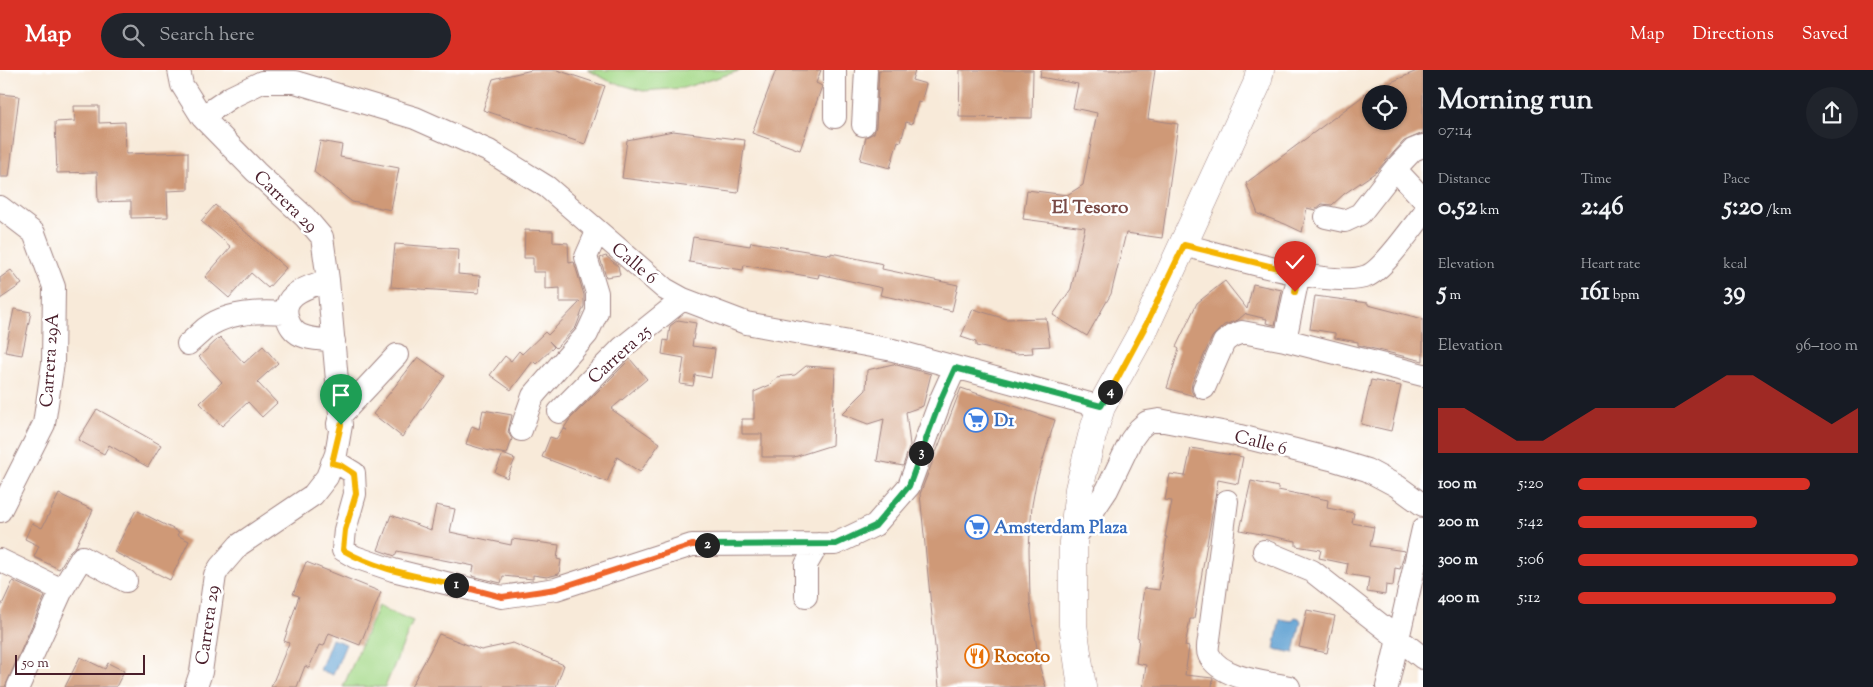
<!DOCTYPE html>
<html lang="en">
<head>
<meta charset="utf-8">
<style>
	:root { --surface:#171b24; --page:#20242c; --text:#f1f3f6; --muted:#9ea1a6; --accent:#d93025 }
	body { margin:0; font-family:"Sorts Mill Goudy",serif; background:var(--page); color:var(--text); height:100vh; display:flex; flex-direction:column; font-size:19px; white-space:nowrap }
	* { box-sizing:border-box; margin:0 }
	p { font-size:16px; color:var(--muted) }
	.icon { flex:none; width:28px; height:28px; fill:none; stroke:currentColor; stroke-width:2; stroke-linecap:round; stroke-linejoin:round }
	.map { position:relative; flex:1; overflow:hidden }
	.side { display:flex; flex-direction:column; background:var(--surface); width:450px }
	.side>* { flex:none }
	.controls { position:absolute; left:1362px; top:15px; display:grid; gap:10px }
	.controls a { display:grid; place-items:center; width:45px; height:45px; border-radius:50%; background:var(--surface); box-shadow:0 1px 4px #0004; font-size:25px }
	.scale { position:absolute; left:15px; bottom:12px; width:130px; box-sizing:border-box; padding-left:5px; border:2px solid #4a1f2b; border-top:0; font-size:14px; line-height:18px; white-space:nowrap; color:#4a1f2b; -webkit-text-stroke:4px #fff; paint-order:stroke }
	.pin { position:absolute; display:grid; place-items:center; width:42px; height:42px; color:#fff; margin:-51px -21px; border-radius:50% 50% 50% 0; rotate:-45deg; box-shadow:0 0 5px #0007 }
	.pin .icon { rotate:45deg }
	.km { position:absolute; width:25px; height:25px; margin:-12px; border-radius:50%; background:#222; color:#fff; font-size:14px; line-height:25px; text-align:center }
	.round { display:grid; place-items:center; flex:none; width:52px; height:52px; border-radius:26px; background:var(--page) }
	.head { display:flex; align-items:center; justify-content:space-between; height:85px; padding:0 15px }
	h1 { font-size:28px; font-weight:700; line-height:38px }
	.figures { display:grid; grid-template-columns:repeat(3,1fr); gap:8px; height:85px; padding:5px 15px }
	.figures div { display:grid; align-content:center }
	.figures b { font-size:25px; font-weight:700 }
	.figures small { font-size:14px; font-weight:400 }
	.figures p { font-size:14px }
	.chart { height:140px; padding:10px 15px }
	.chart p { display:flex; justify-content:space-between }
	.chart svg { width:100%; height:90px; margin-top:5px; fill:var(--accent); opacity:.7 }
	ul { padding:0 15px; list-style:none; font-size:16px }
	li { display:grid; grid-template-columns:80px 60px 1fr; align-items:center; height:38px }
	li i { height:12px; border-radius:6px; background:var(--accent) }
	header { display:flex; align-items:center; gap:30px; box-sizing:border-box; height:70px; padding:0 25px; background:var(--accent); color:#fff }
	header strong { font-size:24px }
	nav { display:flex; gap:28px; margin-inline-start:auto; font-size:18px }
	.search { width:350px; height:45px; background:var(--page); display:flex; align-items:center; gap:12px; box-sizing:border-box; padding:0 18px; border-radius:28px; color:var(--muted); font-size:19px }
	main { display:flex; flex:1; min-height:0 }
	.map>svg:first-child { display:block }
	.green { fill:#a6da8a; stroke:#787c5a }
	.water { fill:#5ea0d1; stroke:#54607e }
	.building { fill:#cf9977; fill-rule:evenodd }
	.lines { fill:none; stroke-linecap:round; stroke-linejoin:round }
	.minor-casing { stroke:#a18482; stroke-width:24 }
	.major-casing { stroke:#a18482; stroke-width:29 }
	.minor { stroke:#fff; stroke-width:22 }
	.major { stroke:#fff; stroke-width:28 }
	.split-1-casing { stroke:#fff; stroke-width:10 }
	.split-2-casing { stroke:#fff; stroke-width:10 }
	.split-3-casing { stroke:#fff; stroke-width:10 }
	.split-4-casing { stroke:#fff; stroke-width:10 }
	.split-5-casing { stroke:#fff; stroke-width:10 }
	.split-1 { stroke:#f5b400; stroke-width:6 }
	.split-2 { stroke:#f0652b; stroke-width:6 }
	.split-3 { stroke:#22a559; stroke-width:6 }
	.split-4 { stroke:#22a559; stroke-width:6 }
	.split-5 { stroke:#f5b400; stroke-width:6 }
	.labels { text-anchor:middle; stroke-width:5; stroke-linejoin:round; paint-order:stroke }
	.street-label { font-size:18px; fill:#4a1f2b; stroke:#fff }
	.shop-label { font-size:18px; font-weight:bold; fill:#366cbe; stroke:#fff; text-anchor:start }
	.food-label { font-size:18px; font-weight:bold; fill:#c56008; stroke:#fff; text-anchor:start }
	.neighbourhood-label { font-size:19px; font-weight:bold; fill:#794a46; stroke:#fff }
</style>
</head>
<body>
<header>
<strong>Map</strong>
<div class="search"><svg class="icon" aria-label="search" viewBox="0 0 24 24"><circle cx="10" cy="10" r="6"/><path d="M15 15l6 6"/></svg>Search here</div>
<nav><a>Map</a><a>Directions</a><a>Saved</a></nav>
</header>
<main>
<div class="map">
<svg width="1423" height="617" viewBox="0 0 1423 617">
	<rect width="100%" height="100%" fill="#fff"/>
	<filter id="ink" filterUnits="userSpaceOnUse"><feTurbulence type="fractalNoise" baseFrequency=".02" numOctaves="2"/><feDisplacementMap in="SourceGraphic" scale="10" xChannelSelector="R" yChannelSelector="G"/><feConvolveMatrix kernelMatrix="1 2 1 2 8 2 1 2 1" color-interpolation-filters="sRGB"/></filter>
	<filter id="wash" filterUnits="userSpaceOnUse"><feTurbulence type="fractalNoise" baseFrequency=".0096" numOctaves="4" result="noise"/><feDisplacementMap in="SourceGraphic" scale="20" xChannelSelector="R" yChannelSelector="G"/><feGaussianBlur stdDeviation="1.12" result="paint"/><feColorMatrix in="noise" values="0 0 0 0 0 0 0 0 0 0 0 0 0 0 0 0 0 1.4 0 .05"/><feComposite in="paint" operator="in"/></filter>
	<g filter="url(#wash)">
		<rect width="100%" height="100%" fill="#f8ead9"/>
		<path class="green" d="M588,0h154l-59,18 -40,3 -34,-10z
			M378,536l35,15 -28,66h-42z"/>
		<path class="water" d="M1295,547l4,1 2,3 -7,32 -20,-4 6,-30 12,2z
			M332,569l14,5 -13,31 -13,-5z"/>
		<g id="blocks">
			<path class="building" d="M532,0h25l48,16 -20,58 -102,-34 10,-31z
				M776,0h45l-5,13 6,3 -22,64 -48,-17z
				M879,0h36l-3,10 14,4 -5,19 -3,-1 -6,22 -6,-2 -5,20 -3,-1 -8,27 -30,-8 6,-23 8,-4 2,-7z
				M960,0h73l-1,48 -73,-1z
				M1041,0h114l-7,49 30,5 -16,114 -36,-5 -15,61 -24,42 -34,-21 18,-26 14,-62 -62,-8 4,-29 40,5 16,-10 14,-72 -24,-5 5,-24 -38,-7z
				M1419,0h4v63l-19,8 -28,31 -32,22 -12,11 -10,-1 -7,6 -8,-2 -5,24 -17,-8 -27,-10 -12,-31 120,-89h-2zM1371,24h28v27h-28z
				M0,24l19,2 -10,81h-9z
				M74,36h25v17l26,-1 1,32 62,-2v38l-21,1 1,26 -37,1v-17l-33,1 -1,-30 -40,1 -2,-51 20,-1z
				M673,61l72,9 -7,53 -116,-15 5,-38z
				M320,71l22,4 -2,12 59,11 -8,42 -39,-8 -38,-30z
				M215,135l71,63 -18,20 -17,-15 -22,25 -24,-21 26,-30 -30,-26z
				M525,160l28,1v11l15,1 1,20 5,-1 10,33v11l-8,21 -20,21 -7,-7 5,6 -18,17 -3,-3 -22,29 -21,-15 15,-19 6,5 8,-10 3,3 23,-22 3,3 32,-33h-20v-14l-15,1v-17h-12v-14h-9z
				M693,167l57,9 1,-4 80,13v-2l52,11 -1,5 76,16 -6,26 -72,-16 2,-7 -63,-14 -1,4 -74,-13 -1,5 -54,-8z
				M395,174l64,5 -1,25 22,2 -1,17 -88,-6z
				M606,186l12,10 2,9 -14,2 -6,-19z
				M11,200l11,14 -22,15v-21z
				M1225,211l22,28 6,-25 29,6 -7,35 -9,-2 1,-4 -21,-5v-1l-8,7 -14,5 -12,12 -20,46 -1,7 3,6 -27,-8 12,-39 -3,-2 21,-44z
				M1315,226l53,7v2l55,14v42l-65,-16v-3l-23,-4v-5l-25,-4z
				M14,239l17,3 -9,43 -17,-3z
				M973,239l33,10 40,-1 4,28 -18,1 1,6 -18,1 -39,-8v-4l-15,-5z
				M678,250l18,3 -4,23 23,3 -4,29 -16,-3 -2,11 -13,-2 4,-26 -22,-4 2,-14 4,1 2,-15z
				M220,267l24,26 19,-17 15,17 -21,19 20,21 -15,14 -14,-15 -26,24 -22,-23 22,-21 -23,-25z
				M418,287l27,19 -43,61 -29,-23z
				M630,289l17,20 -36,30 49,34 -20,29 -23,-15 -10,25 -65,-25 8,-20 6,2 7,-10 4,1 -3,-2 6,-9z
				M893,294l38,10 -8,32 -17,6 4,33 -7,21 -26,-5 7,-42 -16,5 -26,-10 24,-24 1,-20z
				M806,296l29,2 -3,77 -38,12h-32v-23h-20v-15h12v-27l16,-7 7,-8 18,-2z
				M1371,310l30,6 -10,45 -30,-7z
				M961,318l94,32 -19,63 -4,22 -3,43 1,54 10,66 6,19h-107l-19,-193z
				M97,339l64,36 -13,22 -39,-22 -5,9 -26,-14z
				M483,340l29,5 -4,17 4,7 -5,15 -18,-3 -23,-7 6,-18 7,3z
				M1191,378l52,9 -5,27 -20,-4 -24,139h-4l-5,27 4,1 -4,28 28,3 -1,9h-69l3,-22 -10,-2 3,-25 -2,-1 7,-49 15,2 8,-53h-2l7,-36 -7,-1 5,-26 15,2z
				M503,384l12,5 -8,19 -12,-6z
				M1251,411l27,6v3l50,10 -1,8 27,5 -2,10 22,4 -4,19 35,5 -5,18 -5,-1 -2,18 -7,-1 -1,10 -18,-3 2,-14 -23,-4 2,-10 -29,-6 2,-8 -25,-4v-5l-56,-11z
				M59,424l34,16 -17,36 -5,4 -12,19 -25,-12 5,-11 -14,-7 7,-16 10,5z
				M436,435l19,4 -5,23 61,13 1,-6 47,6 -2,14 4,1 -2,14 -12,3 -14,-2v4l-30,-3 -2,7 -29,-7 2,-10 -77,-15 -2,5 -17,-6 13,-35 40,15z
				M136,440l43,22 -2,3 12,6 -19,39 -56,-28z
				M306,492l75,30 -21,53 -31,-12 -5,13 -5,-1 -10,23 -4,-2 -8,21h-26l18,-44 -5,-2 15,-45 -6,-2z
				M13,511l32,15 -40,91h-5v-78z
				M1307,540l28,6 -8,37 -28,-6z
				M439,564l42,16 32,-7 51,22 -8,22h-145z
				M80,587l25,12 3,-6 16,8 -8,16h-51z"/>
		</g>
	</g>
	<g filter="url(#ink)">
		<use href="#blocks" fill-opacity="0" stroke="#a18482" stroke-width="1"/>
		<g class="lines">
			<g class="minor-casing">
				<path id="minor" d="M179,0l3,15 20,32 54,55 49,45 17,20 6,43 13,145 -5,29 -9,23 -14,18 -74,50 -19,22 -5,8 -14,97 -5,15
					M835,0v47
					M202,47l29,-20 31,-15h33l120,36 74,33 58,36 118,102 18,10 63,24 147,27 208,57
					M863,55l3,-55
					M1395,99l18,-19 10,-4
					M0,137l34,26 20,54 -1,76 -9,61 -44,87
					M1326,147l19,4 15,-7 35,-45 28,30
					M1184,175c39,10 149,45 183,31 16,-6 44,-47 56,-62
					M328,210c-19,7 -49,13 -40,40 2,7 8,14 15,16 9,4 21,3 31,5
					M1285,270l14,-67
					M188,274c6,-5 12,-11 18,-16 21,-16 54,-17 79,-15
					M1204,318l20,-46 8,-6 10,-4 43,8 138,35
					M559,342l64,-65 60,-48
					M338,354l2,-8 57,-61
					M521,360l12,-34 54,-62 10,-22v-19l-11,-36 11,-25
					M332,393l9,2 13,8 1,21 -10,36 -2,20 12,7 38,13 109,27 54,-8 136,-44 143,-1 40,-19 34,-39 32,-87 14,-31
					M1227,431l-18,138c-1,5 -2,12 0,16 12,24 57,27 80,32
					M1073,471l34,-51 24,-50 8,-11 8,-7 12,-2 73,14 99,25 36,11 30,16 26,19
					M1264,481l48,20 111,87
					M0,490l62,30 20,-33 44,24
					M806,526v-31l12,-21
					M18,617l44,-97
					M1387,617l36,-158"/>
			</g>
			<g class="major-casing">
				<path id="major" d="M1082,617l-9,-62v-83l6,-53 13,-53 9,-29 45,-82 111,-241 3,-14"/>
			</g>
			<use href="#minor" class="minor"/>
			<use href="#major" class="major"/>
		</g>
	</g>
	<g class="lines" filter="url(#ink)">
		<g class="split-1-casing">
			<path id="split-1" d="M341,355l-9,38 8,2 14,9 2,20 -11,36 -2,20c34,20 75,26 113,35"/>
		</g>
		<g class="split-2-casing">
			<path id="split-2" d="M456,515l46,12 54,-8 136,-44h15"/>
		</g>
		<g class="split-3-casing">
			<path id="split-3" d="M707,475l129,-1 39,-18 34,-40 12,-33"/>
		</g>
		<g class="split-4-casing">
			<path id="split-4" d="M921,383l20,-54 14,-31 146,38 9,-14"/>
		</g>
		<g class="split-5-casing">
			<path id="split-5" d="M1110,322l36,-67 38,-80 114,28 -3,19"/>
		</g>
		<use href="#split-1" class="split-1"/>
		<use href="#split-2" class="split-2"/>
		<use href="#split-3" class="split-3"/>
		<use href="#split-4" class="split-4"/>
		<use href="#split-5" class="split-5"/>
	</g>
	<defs>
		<g id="supermarket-ring" transform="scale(1.25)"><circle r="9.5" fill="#fff" stroke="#3f7fe0" stroke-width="1.5"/><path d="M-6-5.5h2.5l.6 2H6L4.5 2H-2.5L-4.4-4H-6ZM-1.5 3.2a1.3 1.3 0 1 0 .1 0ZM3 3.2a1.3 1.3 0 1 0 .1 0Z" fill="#3f7fe0"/></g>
		<g id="restaurant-ring" transform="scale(1.25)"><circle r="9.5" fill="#fff" stroke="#e8710a" stroke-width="1.5"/><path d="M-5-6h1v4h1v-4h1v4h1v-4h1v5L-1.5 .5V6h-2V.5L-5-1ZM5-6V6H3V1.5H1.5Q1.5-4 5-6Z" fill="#e8710a"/></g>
	</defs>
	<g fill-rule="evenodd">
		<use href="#supermarket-ring" x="976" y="350"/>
		<use href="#supermarket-ring" x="977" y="457"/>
		<use href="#restaurant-ring" x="977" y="586"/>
	</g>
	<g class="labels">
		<g class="street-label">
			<text transform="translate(286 131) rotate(44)" y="6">Carrera 29</text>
			<text transform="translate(635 193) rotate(40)" y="6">Calle 6</text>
			<text transform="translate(619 284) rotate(-42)" y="6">Carrera 25</text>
			<text transform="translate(49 290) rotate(-86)" y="6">Carrera 29A</text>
			<text transform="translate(1261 372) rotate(14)" y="6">Calle 6</text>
			<text transform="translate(207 555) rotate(-82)" y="6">Carrera 29</text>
		</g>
		<g class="shop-label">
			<text x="994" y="356">D1</text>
			<text x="994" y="463">Amsterdam Plaza</text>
		</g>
		<g class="food-label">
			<text x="994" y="592">Rocoto</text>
		</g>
		<g class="neighbourhood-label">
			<text x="1090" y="143">El Tesoro</text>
		</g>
	</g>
</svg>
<div class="controls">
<a><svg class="icon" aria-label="locate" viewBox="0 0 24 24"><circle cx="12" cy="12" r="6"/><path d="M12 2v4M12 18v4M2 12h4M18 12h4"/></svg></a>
</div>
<div class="scale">50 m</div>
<div class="pin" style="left:341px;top:355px;background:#1e9e55"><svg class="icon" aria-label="arrive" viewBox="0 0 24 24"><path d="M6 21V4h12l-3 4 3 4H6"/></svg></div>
<div class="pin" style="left:1295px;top:222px;background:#d93025"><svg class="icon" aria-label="check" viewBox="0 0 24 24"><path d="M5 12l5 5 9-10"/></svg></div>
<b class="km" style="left:456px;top:515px">1</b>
<b class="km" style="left:707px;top:475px">2</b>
<b class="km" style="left:921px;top:383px">3</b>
<b class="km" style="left:1110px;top:322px">4</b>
</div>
<section class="side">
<div class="head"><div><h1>Morning run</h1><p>07:14</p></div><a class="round"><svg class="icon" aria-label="share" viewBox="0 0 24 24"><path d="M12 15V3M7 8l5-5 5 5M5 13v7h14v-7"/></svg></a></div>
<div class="figures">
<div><p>Distance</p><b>0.52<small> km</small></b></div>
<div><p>Time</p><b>2:46</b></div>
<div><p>Pace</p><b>5:20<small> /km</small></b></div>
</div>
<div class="figures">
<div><p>Elevation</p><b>5<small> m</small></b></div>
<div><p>Heart rate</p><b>161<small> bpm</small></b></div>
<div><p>kcal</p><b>39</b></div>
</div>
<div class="chart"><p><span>Elevation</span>96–100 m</p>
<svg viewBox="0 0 160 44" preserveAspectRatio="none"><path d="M0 44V22L10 22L20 30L30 38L40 38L50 30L60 22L70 22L80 22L90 22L100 14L110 6L120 6L130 14L140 22L150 30L160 22V44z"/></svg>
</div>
<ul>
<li><b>100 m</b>5:20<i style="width:83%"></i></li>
<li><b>200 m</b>5:42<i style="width:64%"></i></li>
<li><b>300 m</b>5:06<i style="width:100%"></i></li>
<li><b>400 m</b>5:12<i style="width:92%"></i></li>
</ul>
</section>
</main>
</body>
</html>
